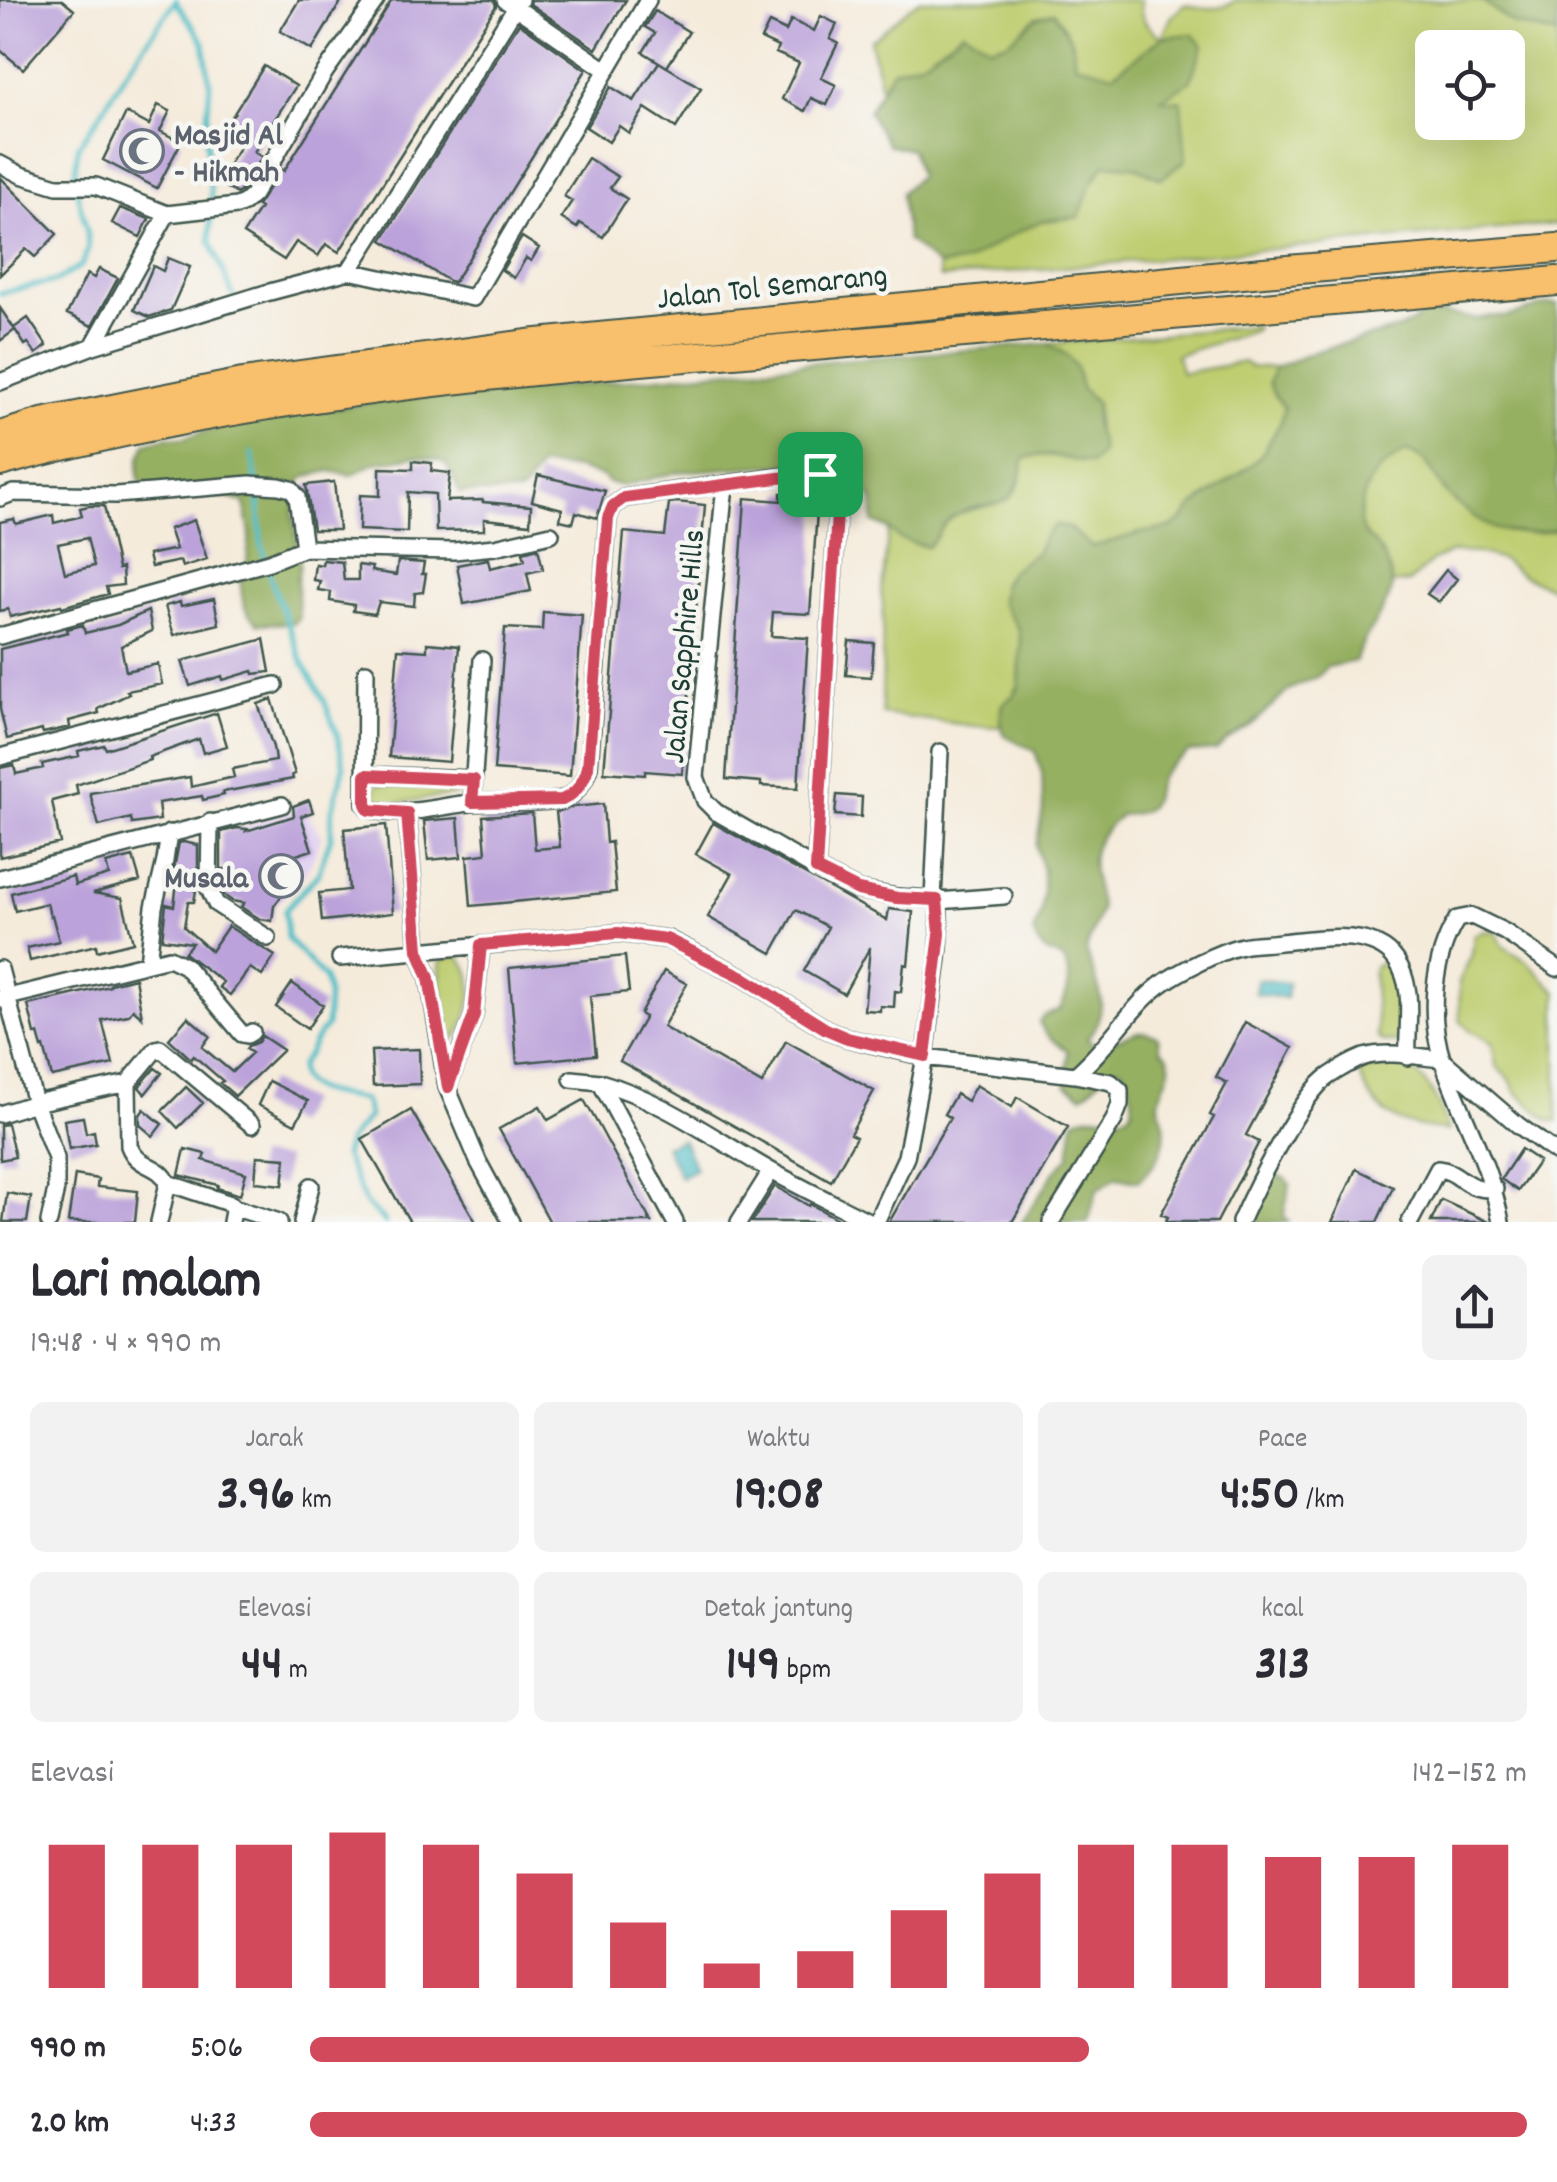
<!DOCTYPE html>
<html lang="id">
<head>
<meta charset="utf-8">
<style>
	:root { --surface:#fff; --page:#f2f2f3; --text:#2b2b33; --muted:#7c7c81; --accent:#d1495b }
	body { margin:0; font-family:Dekko,sans-serif; background:var(--page); color:var(--text); height:100vh; display:flex; flex-direction:column; font-size:38px; white-space:nowrap }
	* { box-sizing:border-box; margin:0 }
	p { font-size:32px; color:var(--muted) }
	.icon { flex:none; width:55px; height:55px; fill:none; stroke:currentColor; stroke-width:2; stroke-linecap:round; stroke-linejoin:round }
	.map { position:relative; height:1222px; overflow:hidden }
	.side { display:flex; flex-direction:column; background:var(--surface); flex:1 }
	.side>* { flex:none }
	.tools { position:absolute; left:1415px; top:30px; display:grid; gap:20px }
	.tools a { display:grid; place-items:center; width:110px; height:110px; border-radius:15px; background:var(--surface); box-shadow:0 10px 40px #0002; font-size:50px }
	.pin { position:absolute; display:grid; place-items:center; width:85px; height:85px; color:#fff; margin:-42px; border-radius:20px; box-shadow:0 5px 15px #0006 }
	.round { display:grid; place-items:center; flex:none; width:105px; height:105px; border-radius:15px; background:var(--page) }
	.head { display:flex; align-items:center; justify-content:space-between; height:170px; padding:0 30px }
	h1 { font-size:55px; font-weight:800; line-height:75px }
	.figures { display:grid; grid-template-columns:repeat(3,1fr); gap:15px; height:170px; padding:10px 30px }
	.figures div { display:grid; align-content:center; border-radius:15px; background:var(--page); text-align:center }
	.figures b { font-size:50px; font-weight:800 }
	.figures small { font-size:28px; font-weight:400 }
	.figures p { font-size:28px }
	.chart { height:280px; padding:20px 30px }
	.chart p { display:flex; justify-content:space-between }
	.chart svg { width:100%; height:180px; margin-top:10px; stroke:var(--accent); stroke-width:6 }
	ul { padding:0 30px; list-style:none; font-size:32px }
	li { display:grid; grid-template-columns:160px 120px 1fr; align-items:center; height:75px }
	li i { height:25px; border-radius:12px; background:var(--accent) }
	.map>svg:first-child { display:block }
	.built { fill:#e3d3f2 }
	.green { fill:#becd6f; stroke:#6e8552; stroke-width:2.5; fill-rule:evenodd }
	.forest { fill:#96b062; stroke:#5a764b; stroke-width:2.5 }
	.water { fill:#50bec7; stroke:#387e7e; stroke-width:2.5 }
	.lines { fill:none; stroke-linecap:round; stroke-linejoin:round }
	.stream { stroke:#50bec7; stroke-width:5 }
	.building { fill:#bba2da; fill-rule:evenodd }
	.street-casing { stroke:#3f574d; stroke-width:20 }
	.highway-casing { stroke:#3f574d; stroke-width:32 }
	.street { stroke:#fff; stroke-width:15 }
	.highway { stroke:#f8bf6c; stroke-width:28 }
	.route-casing { stroke:#fff; stroke-width:20 }
	.route { stroke:#d1495b; stroke-width:12 }
	.labels { text-anchor:middle; stroke-width:9; stroke-linejoin:round; paint-order:stroke }
	.worship-label { font-size:32px; font-weight:bold; fill:#5b616d; stroke:#f6f6f2; text-anchor:start }
	.street-label { font-size:32px; fill:#1f3d34; stroke:#f6f6f2 }
</style>
</head>
<body>
<div class="map">
<svg width="1557" height="1222" viewBox="0 0 1557 1222">
	<rect width="100%" height="100%" fill="#f6f6f2"/>
	<filter id="ink" filterUnits="userSpaceOnUse"><feTurbulence type="fractalNoise" baseFrequency=".01" numOctaves="2"/><feDisplacementMap in="SourceGraphic" scale="20" xChannelSelector="R" yChannelSelector="G"/><feConvolveMatrix kernelMatrix="1 2 1 2 8 2 1 2 1" color-interpolation-filters="sRGB"/></filter>
	<filter id="wash" filterUnits="userSpaceOnUse"><feTurbulence type="fractalNoise" baseFrequency=".0048" numOctaves="4" result="noise"/><feDisplacementMap in="SourceGraphic" scale="40" xChannelSelector="R" yChannelSelector="G"/><feGaussianBlur stdDeviation="2.25" result="paint"/><feColorMatrix in="noise" values="0 0 0 0 0 0 0 0 0 0 0 0 0 0 0 0 0 1.4 0 .05"/><feComposite in="paint" operator="in"/></filter>
	<g filter="url(#wash)">
		<rect width="100%" height="100%" fill="#f5ebdb"/>
		<path class="built" d="M291,811l3,8 14,-4 14,21 -10,26 -15,24 -17,15 -16,-24 -16,-47 1,-6z"/>
		<path class="green" d="M920,0h221c-3,17 8,29 21,37l10,-21 12,-11c17,2 38,8 51,-5l248,1 30,23 44,11v189l-617,54 -2,-12 28,-4 40,-24 35,-17 38,-5 12,-32 14,-20 29,2 27,13 2,-142 -50,38 -38,-12 -3,-22 -35,-24 -29,25 -18,5 -27,-16 -41,30 -29,8 -12,19 -11,-48c20,-12 31,-28 50,-40zM1432,48h76v74h-76z
			M1256,326l-2,5 -78,24 6,18 62,-11 7,5 23,1c-6,17 -2,25 10,39l-3,15 -17,29 -9,11 -63,45 -9,12 -13,9 -29,5 -49,14 -23,-19 -25,9 -7,15 -26,19 -8,12 -2,20 18,26 2,15 -2,41 -9,15 -7,27 -29,-1 -92,-12 1,-109 -2,-12 8,-64 11,10 37,-3c10,-36 61,-20 79,-46 6,-9 6,-21 8,-31 21,-9 45,1 67,5l6,-30 -1,-30 -15,-16 -5,-21 -15,-16 -15,-7z
			M1406,451c25,8 23,19 37,38 8,11 38,34 51,39 17,6 47,7 63,0v62l-36,-15 -19,-15 -24,-7 -26,-1 -19,8 -24,22 -17,2c-5,-23 -13,-31 -27,-49 -5,-6 -6,-15 -5,-23 5,-36 17,-42 46,-61z
			M381,784l76,5 -1,6 -74,10 -6,-4 -2,-10 3,-6z
			M1484,931l12,1 7,14 25,16 29,30v130l-9,-2 -32,-28 -7,-14 -13,-12 -4,-23 -21,-12 -11,-11 -1,-38 13,-28 2,-19z
			M457,956c25,16 14,69 -6,86 -12,-23 -11,-53 -11,-80l3,-3z
			M1384,962l6,3c8,25 16,53 7,77h-15l-5,-5c1,-24 -5,-46 -3,-70z
			M1387,1065c7,1 16,1 23,5 22,11 31,40 38,61 -47,-5 -73,-13 -90,-60z"/>
		<path class="forest" d="M1476,0h81v35l-44,-11 -30,-23z
			M1054,12l18,29 3,22 38,11 50,-37 29,-3 11,12 -13,35 -28,18 19,2 5,59 -25,19 -27,-13 -29,-2 -14,20 -12,33 -38,4 -35,17 -40,24 -28,4 -31,-26 -6,-47 18,-17 -8,-27 -23,-4 -20,-34 25,-42 29,-8 42,-30 27,16 17,-5 29,-25z
			M1548,304h9v224c-16,7 -46,6 -63,0 -13,-5 -43,-28 -51,-39 -13,-19 -13,-31 -37,-38 -27,18 -40,25 -45,58 -1,8 -2,16 2,23 3,6 7,6 11,11 9,10 18,28 18,42 0,20 -31,51 -36,76l-29,6 -10,10 -27,12 -39,36 -24,15 -11,10 -28,2c-6,7 -13,9 -20,15 -22,22 -1,47 -47,48 -39,32 -30,50 -20,93l-15,42c10,37 28,52 1,89 23,20 41,-21 71,-2l3,13c20,12 1,33 -2,51 -1,8 4,15 5,23 4,24 -9,42 -26,57l-22,-4 -19,13 -9,32h-66l32,-49 15,-17 5,-36c32,-17 78,24 50,-51 -19,-8 -25,18 -42,26l-16,-11 2,-33c-12,-9 -24,-16 -29,-30l6,-6 14,-5c8,-13 15,-35 5,-49 -5,-6 -9,-4 -15,-8 -8,-4 -12,-12 -16,-20l8,-21 2,-17v-24l-7,-24 7,-38 -1,-36 -7,-22 -32,-17 -3,-14 3,-16 12,-10 4,-8 2,-42 -2,-15 -18,-26 2,-20 8,-12 26,-19 7,-15 11,-12 14,3 23,19 49,-14 29,-5 13,-9 9,-12 63,-45 9,-11 17,-29 3,-14 -9,-12 -6,-13 5,-15 43,-17 81,-22 27,-14 16,-2 35,6 16,-3 14,1z
			M1046,344l21,11 9,12 5,21 15,16c0,6 -1,12 -1,18 1,20 16,26 -4,42 -21,-4 -46,-14 -67,-5 -11,66 -32,32 -72,59 -14,9 -13,20 -25,29l-27,-8 -11,-10 -16,-7v-22l-5,-6 -15,-1 -13,-23 -7,-3 -29,-4 -126,9 -56,14 -15,-4 -5,-6 -29,-8 -33,-2 -15,23 -7,4h-58l-13,-28 -7,-5 -24,-4 -41,7 -24,12 -22,-4 -23,6 -6,4 -7,33 7,51 -3,14 2,38 -5,6 -36,1c-18,-16 -15,-24 -18,-47l6,-5 4,-39 -6,-31 -26,-7 -66,-8 -13,-7 -1,-7 2,-15 6,-15 21,-6 15,2 48,-16 179,-26 83,-4 347,-33z
			M1279,1176l7,2 4,6c-2,13 -6,23 -6,35l6,3h-37c4,-18 11,-35 26,-46z"/>
		<path class="water" d="M1257,979l31,4 -2,15 -31,-4z
			M682,1139l14,30 -16,8 -15,-31z"/>
		<g class="lines">
			<path class="stream" d="M176,2l28,40 6,42 -4,48 5,64 -1,45 23,54
				M0,293l56,-12 26,-16 6,-16 -1,-18 -13,-51 4,-34 18,-25 29,-48 51,-73
				M252,453l7,50 2,38 10,39 31,81 22,39 13,34 7,33 -12,44 -1,26 -13,37 -33,36 2,28 37,40 4,17 -2,32c-9,9 -12,15 -17,26 -3,5 -8,9 -9,14 -6,28 47,28 64,33l5,16 -20,24 -5,15 22,49 19,18"/>
		</g>
		<g id="blocks">
			<path class="building" d="M0,0h62l12,10 -51,59 -23,-19z
				M299,0h43l-30,50 -32,-19z
				M392,0h102l2,6 -157,246 -13,-8 -8,12 -22,-14 -12,18 -41,-26 17,-26 -3,-2 24,-37 3,2z
				M531,0h95l-30,49 -66,-45z
				M655,11l34,21 -22,35 -24,-15 12,-19 -10,-6z
				M821,16l16,8 -7,15 8,4 -17,35 15,7 -9,20 -16,-7 -6,13 -23,-12 17,-36 -23,-10 2,-6 -17,-8 8,-16 17,8 5,-11 23,11z
				M519,23l67,47 -132,212 -5,-1 -67,-41z
				M659,62l42,26 -25,40 -31,-20 -16,25 -10,-7 -10,16 -23,-15 25,-40 23,14z
				M264,66l32,20 -42,66 8,5 -18,31 -7,6 -14,-9 6,-10 -5,-3 21,-34 -19,-12z
				M158,105l12,6 -10,20 21,11 -24,46 -54,-28 23,-47 23,12z
				M588,158l30,19 -8,11 17,11 -24,38 -23,-14 -3,5 -16,-10 11,-17 -8,-5z
				M0,177l57,57 -22,23 -9,-8 -26,26z
				M120,208l29,11 -9,18 -28,-14z
				M522,237l17,11 -8,13 -5,-3 -12,20 -12,-8z
				M168,258l22,9 -19,43 -22,7 -15,-7 19,-44 10,5z
				M99,269l19,9 -26,48 -25,-12 20,-40 7,4z
				M0,308l15,22 -15,11z
				M28,318l19,28 -11,8 -8,-11 -3,2 -11,-17z
				M413,461l19,2 -1,8 19,2 -3,28 36,-1v2l48,4 -1,18 -46,-5v11l-48,1 -1,-37 -27,-2 -1,40 -48,-2 1,-35 20,1v-28l33,1z
				M538,475l67,16 -8,27 -21,-6 -3,11 -13,-3 2,-11 -30,-8z
				M334,482l5,48h-26l-7,-45z
				M781,493l37,3 -8,118 -37,-2 -2,24 37,2 -10,150 -37,-2v-4l-35,-3 19,-281 36,3z
				M677,502l28,3 -23,269 -37,-3v4l-41,-3 20,-240 41,4 4,-33z
				M89,506h15l14,63 4,-1 1,17 -17,2 2,7 -46,13 -1,-2 -51,12 -2,-8 -8,2v-89l14,-3 2,5 37,-9 1,8 28,-7 -2,-8zM87,538l7,28 -29,7 -7,-29z
				M194,520l13,39 -25,8 -2,-6 -29,6 -3,-12 28,-6 -7,-20z
				M538,548l5,21 -16,4 4,18 -67,13 -7,-39 31,-6 2,9 35,-8 -2,-8z
				M323,560l19,2 2,18h14v-15l14,2 -1,4 25,4 2,-14 26,2 -2,11h4l-3,18 -8,1 -1,13 -35,-4 -4,12 -22,-3 1,-6 -24,-4 1,-9 -13,-2 2,-9 -7,-1 2,-16 7,1z
				M1446,570l11,9 -18,23 -12,-8z
				M214,599l5,25 -45,11 -9,-29 15,-4 1,4z
				M148,611l4,20 -31,15 5,25 32,-7 4,20 -35,7 2,3 -31,15 1,4 -30,8 1,6 -27,6 -1,-3 -35,9 -7,-30v-60l68,-17 -1,-3 16,-4 2,8 33,-8z
				M543,612l39,3 -12,161 -76,-6 11,-142 37,2z
				M264,639l6,33 -16,2 -1,-3 -30,9 -1,-4 -32,10 -8,-25z
				M849,641l25,2 -3,34 -25,-2z
				M427,643l32,3 -10,116 -60,-5 9,-108 29,2z
				M272,699l23,75 -3,1 1,4 -70,13 1,3 -21,5 -1,-4 -44,7 2,17 -28,4 -1,-6 -32,8 -9,-33 100,-16 1,10 43,-10 -2,-8 43,-8 -2,-14 -15,-43z
				M217,713l10,33 -24,7 -4,-14 -50,18 1,3 -74,25 2,9 -26,7 8,42 -60,14v-89l14,-3 2,9 27,-6 -1,-4 37,-8 -1,-5 26,-6 2,4z
				M837,795l25,2 -1,20 -26,-2z
				M309,800l4,12 -12,4 11,34 -31,10 17,13 -24,33 -2,15 -12,-2 -19,-12 3,-4 -12,-2 -7,-5 -3,-5 3,-22h-4v-37l16,-4 10,1 -1,2 48,-15 -1,-10z
				M603,804l3,39 5,-1 5,50 -145,14 -4,-50 19,-2 -3,-38 49,-3 3,36 25,-2 -4,-35 17,-5z
				M458,818l3,39 -33,3 -4,-39z
				M713,823l174,97 2,-11 24,3 -5,53 -4,-1 -3,28 -6,-1 -1,16 -14,-1v5l-16,-1 6,-63 -26,47 -40,-23 24,-44 -32,-17 -24,43 -64,-36 24,-43 -36,-20z
				M386,825l7,88 -71,8 -3,-28 30,-3 -5,-61z
				M183,842l15,3v34l-4,23h-6l-4,25 27,24 17,-25 47,30 -13,20 -12,-8 -20,27 -11,-8 4,-5 -39,-29 8,-10 -30,-4 4,-35 8,2 4,-31 -5,-1 6,-31z
				M133,857l7,24 -47,12 29,5 11,44 -36,9 -1,-6 -66,16 -3,-13 32,-7 -7,-26 -2,1 -3,-13 -32,8 -4,-18 62,-17 2,9 34,-10 -3,-11z
				M625,956l4,36 -39,4 6,59 -79,8 -8,-95z
				M664,971l23,13 -24,43 99,57 24,-43 88,50 -24,43 6,3 -25,44 -211,-120 25,-44 -5,-3z
				M135,978l7,39 -9,-8 -5,6 -26,5 11,44 -61,13 -8,-30 -2,1 -4,-14h-3l-7,-29 82,-19v-2z
				M292,983l31,22 -16,24 -31,-22z
				M188,1017l22,19 -8,11 30,25 20,-19 -6,-4 2,-3 10,-4 4,-6 21,14 -48,46 -15,-13 3,-2 -29,-25 -3,3 -22,-20z
				M1245,1022l48,26 -47,87 13,7 -42,80h-52l3,-5 -7,-3 53,-97 -4,-2 17,-32 -11,-6z
				M419,1049l1,35 -47,2 -2,-35z
				M155,1068l7,5 -17,21 -6,-7z
				M269,1081l39,20 -13,23 -37,-19z
				M976,1085l36,22 5,-10 51,30 -56,95h-123l61,-104 -6,-4 12,-20 11,7z
				M186,1087l17,16 -25,25 -16,-17z
				M584,1100l15,26 52,96h-101l-51,-93 41,-23 8,14z
				M144,1109l18,15 -9,12 -13,-11v-10z
				M411,1110l51,88 14,24h-66l-23,-39 -25,-44z
				M83,1117l3,16 8,-2 2,13 -27,5 -5,-29z
				M7,1124l8,33 -15,3v-35z
				M185,1149l20,5 -2,6 43,13 -6,22 -23,-7 1,-3 -39,-10z
				M1521,1149l18,12 -21,30 -17,-12z
				M257,1156l29,2 -3,27 -28,-3z
				M1356,1169l37,18 -16,35h-45z
				M75,1175l23,4 -1,8 41,4 -3,31h-67z
				M775,1186l34,20 1,-2 33,18h-91z
				M7,1193l24,4 -4,25h-24z
				M1441,1200l48,22h-58z"/>
		</g>
	</g>
	<g filter="url(#ink)">
		<use href="#blocks" fill-opacity="0" stroke="#3f574d" stroke-width="2.5"/>
		<g class="lines">
			<g class="street-casing">
				<path id="street" d="M505,0l101,70
					M0,164l21,11 36,11h39l71,28
					M349,271l171,-271
					M93,346l74,-132 70,-8 7,-3 9,-8 72,-123 51,-72
					M0,382l93,-36 173,-53 83,-22 124,27 175,-298
					M725,485l-29,292 9,24 11,11 100,57 42,21 39,7 36,2 5,2 2,33 -2,24 -13,99 -19,100 -30,65
					M0,498l13,-5 103,2 134,-11 29,2 12,3 6,8 7,51
					M0,636l269,-74 35,-14 150,3 41,-4 56,-13
					M366,672l-1,132 4,5c34,9 68,-3 102,-6 23,-3 78,2 95,-5 13,-6 19,-19 23,-31l19,-250 5,-11 11,-8 154,-21 50,-4 8,4 2,19 -22,373
					M0,757l275,-72
					M366,775l108,4
					M472,803l10,-143
					M407,813l11,137 11,28 18,109 31,74 33,61
					M210,822l-1,67 7,15 52,34
					M0,878l282,-73
					M933,899l7,-147
					M938,901l66,-5
					M340,958l278,-25 49,6 76,38 83,52 21,9 78,19 150,18 36,7 9,8v14l-6,16 -63,102
					M148,963l6,-56 11,-46 4,-28
					M0,969l35,134 21,55v31l-7,33
					M0,999l169,-41 16,8 57,68 5,1 5,-3
					M1445,1062l73,63 39,28
					M1075,1075c32,-26 52,-64 84,-89 18,-14 61,-35 83,-40 12,-3 26,-2 38,-4 34,-3 93,-15 116,18 20,29 10,63 12,97
					M572,1079l28,3
					M128,1083l1,63c9,23 30,17 39,37l-9,39
					M449,1083l25,-68 7,-70
					M0,1114l35,-11 93,-20 28,-34 4,-1 92,77
					M168,1183l63,21 2,7 -2,11
					M233,1207l46,15
					M302,1222l9,-36
					M675,1222l-75,-140c63,18 116,58 173,90 31,17 64,33 97,50
					M739,1222l32,-51
					M1240,1222c14,-32 62,-129 89,-146 9,-6 25,-15 35,-19 23,-7 54,0 78,2
					M1410,1222l28,-53c24,2 24,22 57,20
					M1501,1222c-11,-59 -39,-105 -58,-160 -15,-45 -11,-103 14,-143l15,-3 33,16 52,36"/>
			</g>
			<g class="highway-casing">
				<path id="highway" d="M0,436l42,-13 201,-40 284,-39 736,-72 294,-24
					M0,462c254,-69 518,-91 779,-113 260,-23 519,-44 778,-68"/>
			</g>
			<use href="#street" class="street"/>
			<use href="#highway" class="highway"/>
		</g>
	</g>
	<g class="lines" filter="url(#ink)">
		<g class="route-casing">
			<path id="route" d="M828,473l8,4 2,19 -22,373 42,21 39,8 40,2 3,34 -15,122 -78,-18 -21,-9 -83,-52 -77,-38 -48,-6 -137,12 -7,70 -26,72 -19,-109 -11,-28 -11,-137 -38,-3 -3,-6v-29l108,5 -2,22 90,-2c15,-7 22,-18 26,-33l20,-249 5,-12 11,-8 154,-20z"/>
		</g>
		<use href="#route" class="route"/>
	</g>
	<defs>
		<g id="mosque-ring" transform="scale(2.25)"><circle r="9.5" fill="#f6f6f2" stroke="#6b7280" stroke-width="1.5"/><path d="M3.5-4.9A6 6 0 1 0 3.5 4.9A5 5 0 1 1 3.5-4.9Z" fill="#6b7280"/></g>
	</defs>
	<g fill-rule="evenodd">
		<use href="#mosque-ring" x="142" y="151"/>
		<use href="#mosque-ring" x="281" y="876"/>
	</g>
	<g class="labels">
		<g class="worship-label">
			<text x="174" y="144">Masjid Al<tspan x="174" dy="37">- Hikmah</tspan></text>
			<text x="248" y="887" text-anchor="end">Musala</text>
		</g>
		<g class="street-label">
			<text transform="translate(772 285) rotate(-6)" y="11">Jalan Tol Semarang</text>
			<text transform="translate(682 646) rotate(-85)" y="11">Jalan Sapphire Hills</text>
		</g>
	</g>
</svg>
<div class="tools">
<a><svg class="icon" aria-label="locate" viewBox="0 0 24 24"><circle cx="12" cy="12" r="6"/><path d="M12 2v4M12 18v4M2 12h4M18 12h4"/></svg></a>
</div>
<div class="pin" style="left:820px;top:474px;background:#1e9e55"><svg class="icon" aria-label="arrive" viewBox="0 0 24 24"><path d="M6 21V4h12l-3 4 3 4H6"/></svg></div>
</div>
<section class="side">
<div class="head"><div><h1>Lari malam</h1><p>19:48 · 4 × 990 m</p></div><a class="round"><svg class="icon" aria-label="share" viewBox="0 0 24 24"><path d="M12 15V3M7 8l5-5 5 5M5 13v7h14v-7"/></svg></a></div>
<div class="figures">
<div><p>Jarak</p><b>3.96<small> km</small></b></div>
<div><p>Waktu</p><b>19:08</b></div>
<div><p>Pace</p><b>4:50<small> /km</small></b></div>
</div>
<div class="figures">
<div><p>Elevasi</p><b>44<small> m</small></b></div>
<div><p>Detak jantung</p><b>149<small> bpm</small></b></div>
<div><p>kcal</p><b>313</b></div>
</div>
<div class="chart"><p><span>Elevasi</span>142–152 m</p>
<svg viewBox="0 0 160 44" preserveAspectRatio="none"><path d="M5 44V9M15 44V9M25 44V9M35 44V6M45 44V9M55 44V16M65 44V28M75 44V38M85 44V35M95 44V25M105 44V16M115 44V9M125 44V9M135 44V12M145 44V12M155 44V9"/></svg>
</div>
<ul>
<li><b>990 m</b>5:06<i style="width:64%"></i></li>
<li><b>2.0 km</b>4:33<i style="width:100%"></i></li>
</ul>
</section>
</body>
</html>
